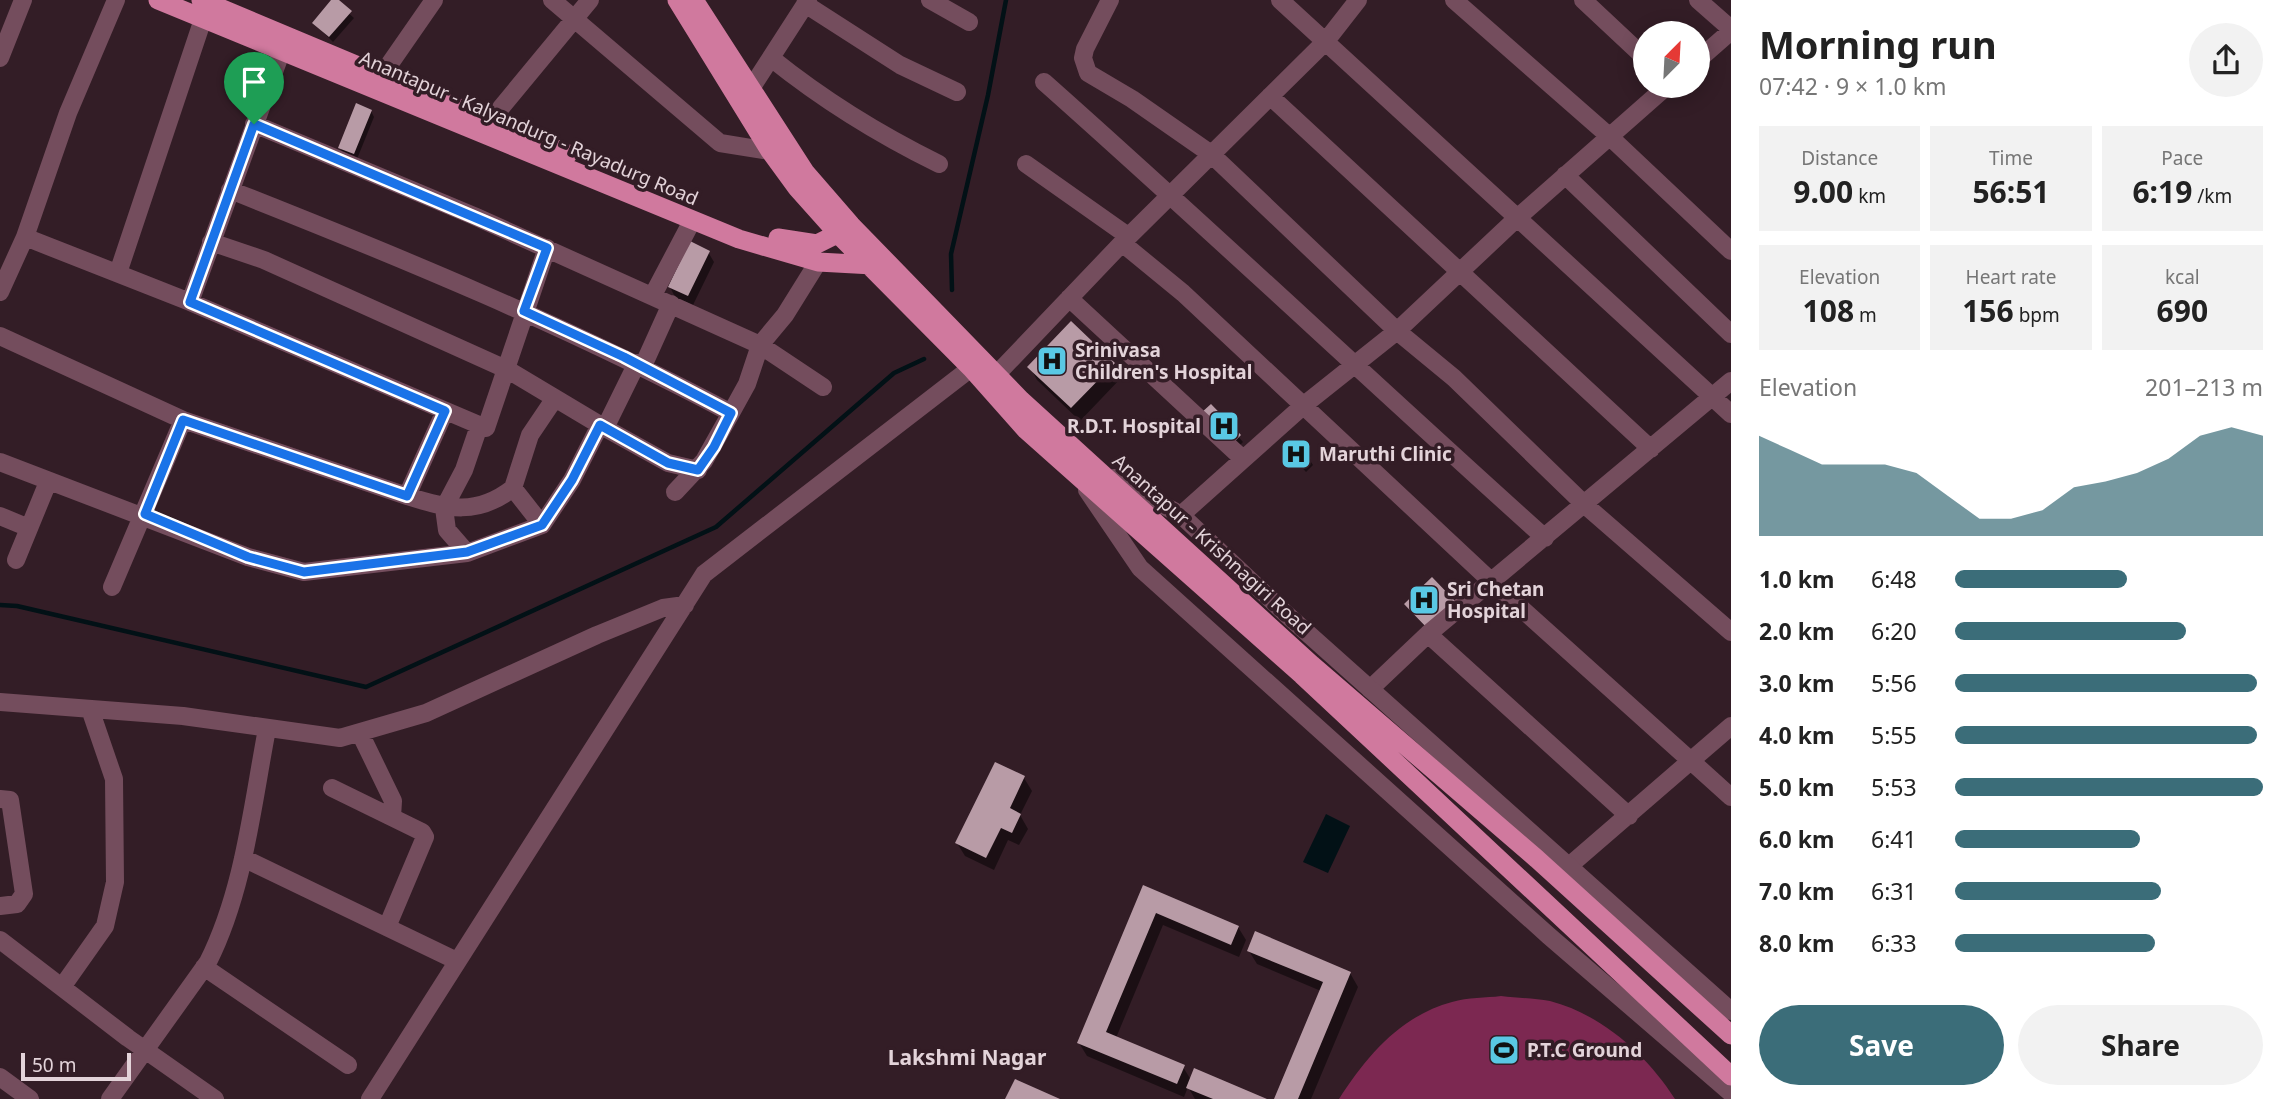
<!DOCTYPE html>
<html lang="en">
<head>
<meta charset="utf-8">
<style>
	:root { --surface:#fff; --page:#f2f2f2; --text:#222; --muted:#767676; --accent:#3b6d79 }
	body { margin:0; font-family:"Noto Sans",sans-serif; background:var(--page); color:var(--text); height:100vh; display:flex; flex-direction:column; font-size:26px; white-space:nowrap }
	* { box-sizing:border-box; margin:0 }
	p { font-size:23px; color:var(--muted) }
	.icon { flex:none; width:38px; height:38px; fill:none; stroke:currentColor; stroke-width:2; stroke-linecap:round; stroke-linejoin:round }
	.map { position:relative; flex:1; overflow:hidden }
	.panel { display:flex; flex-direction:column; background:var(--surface); width:560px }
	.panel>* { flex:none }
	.needle { width:46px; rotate:24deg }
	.buttons { position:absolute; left:1633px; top:21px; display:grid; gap:14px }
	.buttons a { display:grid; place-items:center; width:77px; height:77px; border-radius:50%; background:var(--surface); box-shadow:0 4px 18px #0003; font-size:35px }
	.scale { position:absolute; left:21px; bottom:18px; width:110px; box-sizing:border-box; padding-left:7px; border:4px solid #e3d3d9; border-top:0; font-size:19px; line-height:24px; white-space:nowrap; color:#e3d3d9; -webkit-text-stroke:5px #331d26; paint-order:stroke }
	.pin { position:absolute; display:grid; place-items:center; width:60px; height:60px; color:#fff; margin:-72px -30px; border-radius:50% 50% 50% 0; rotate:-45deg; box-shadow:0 0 7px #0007 }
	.pin .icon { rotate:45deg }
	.round { display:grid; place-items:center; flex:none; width:74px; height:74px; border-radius:37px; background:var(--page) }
	.head { display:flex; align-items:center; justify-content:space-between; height:119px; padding:0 28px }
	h1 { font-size:38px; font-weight:700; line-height:52px }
	.stats { display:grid; grid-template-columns:repeat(3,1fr); gap:10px; height:119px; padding:7px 28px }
	.stats div { display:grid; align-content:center; border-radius:0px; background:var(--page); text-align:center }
	.stats b { font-size:30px; font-weight:700 }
	.stats small { font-size:19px; font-weight:400 }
	.stats p { font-size:19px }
	.chart { height:196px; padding:14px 28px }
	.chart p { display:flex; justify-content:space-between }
	.chart svg { width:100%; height:126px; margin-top:7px; fill:var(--accent); opacity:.7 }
	.action { display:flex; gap:14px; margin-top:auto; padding:14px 28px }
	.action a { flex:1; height:80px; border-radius:42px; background:var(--accent); color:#fff; font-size:28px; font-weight:700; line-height:80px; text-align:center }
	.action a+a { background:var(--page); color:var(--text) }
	ul { padding:0 28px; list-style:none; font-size:23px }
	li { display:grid; grid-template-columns:112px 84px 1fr; align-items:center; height:52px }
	li i { height:18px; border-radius:9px; background:var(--accent) }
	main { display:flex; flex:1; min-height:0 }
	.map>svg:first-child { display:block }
	.green { fill:#7c2851 }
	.water { fill:#021116 }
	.shadow { fill:#0007 }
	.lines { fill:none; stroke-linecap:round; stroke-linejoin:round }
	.stream { stroke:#021116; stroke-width:4.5 }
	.building { fill:#b89ba6 }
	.minor { stroke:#744d5d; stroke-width:18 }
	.tertiary { stroke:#744d5d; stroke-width:18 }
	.trunk { stroke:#d0799e; stroke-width:19 }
	.route-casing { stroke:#fff; stroke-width:14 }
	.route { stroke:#1a73e8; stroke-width:9 }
	.labels { text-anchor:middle; stroke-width:7; stroke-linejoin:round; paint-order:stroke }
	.street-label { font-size:19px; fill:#e3d3d9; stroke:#331d26 }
	.poi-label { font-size:19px; font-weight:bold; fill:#e3d3d9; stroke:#331d26; text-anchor:start }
	.neighbourhood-label { font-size:21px; font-weight:bold; fill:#e3d3d9; stroke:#331d26 }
</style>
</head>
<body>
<main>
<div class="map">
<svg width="1731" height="1099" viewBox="0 0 1731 1099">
	<rect width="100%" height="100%" fill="#331d26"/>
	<path class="green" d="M1501,996c16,2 34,2 49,5 51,13 97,54 125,98h-336c28,-43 61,-83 113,-97 16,-5 34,-4 49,-6z"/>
	<path class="water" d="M1326,814l24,12 -22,47 -25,-11z"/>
	<path class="shadow" d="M334,0l20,18 -21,24 -19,-19z
		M371,111l3,6 -17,42 -14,-5 -3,-7z
		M708,252l6,10 -21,43 -18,-8 -5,-10z
		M1114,364l8,13 -42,44 -43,-41 -7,-13z
		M1211,406l32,36 -7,7z
		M1287,451l22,8 4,6 -7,7z
		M1454,602l-21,34 -27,-32z
		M1024,778l8,13 -12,24 8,14 -9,16 -11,-5 -14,30 -29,-14 -8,-13z
		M1144,888l94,39 8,13 -7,17 -76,-32 -47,113 67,29 8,13 72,19h-68l-7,-12 -4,10 -97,-41 -8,-13z
		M1249,951l101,22 8,14 -47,112h-35l45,-108 -64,-27z"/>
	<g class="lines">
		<path class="stream" d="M952,290l-1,-36 37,-159 18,-95
			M0,605l17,1 349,81 350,-160 178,-154 30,-14"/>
	</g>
	<path class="building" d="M331,0h8l13,11 -23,26 -17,-14z
		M356,103l16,7 -18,44 -16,-6z
		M690,241l20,10 -22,45 -20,-9z
		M1071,321l44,42 -44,45 -44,-41z
		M1211,404l30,31 -10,10 -30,-32z
		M1294,442l17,16 -10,9 -16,-16z
		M1432,577l23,24 -28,27 -23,-24z
		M995,762l30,14 -15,32 11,6 -9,19 -11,-5 -15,30 -31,-15z
		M1143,885l96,41 -8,19 -75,-32 -50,119 79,33 -8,19 -100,-41z
		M1255,931l96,41 -53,127h-24l49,-117 -76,-31z
		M1194,1068l73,31h-54l-27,-11z
		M1015,1079l45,20h-55z"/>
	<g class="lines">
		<path class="minor" d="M552,0l168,143 50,8
			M930,0l39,22
			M1110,0l-25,49 -2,9 5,15 44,26 79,55 186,177 57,47 131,127 146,127
			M1280,0l451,414
			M1454,0l155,136 122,115
			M1583,0l62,58
			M1698,0l33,29
			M805,4l95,61 57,27
			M282,50l-92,252 296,126 61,-180
			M0,58l23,-58
			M771,58c51,41 109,77 168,106
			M1698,60l33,-29
			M382,75l52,-75
			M1044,82c169,150 333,305 501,456
			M750,90l58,-90
			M1270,96l381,353
			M490,121l100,-121
			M254,124l220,92 286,129 25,-30 33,-53
			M1026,164l102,72
			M1565,175l166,159
			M230,190c170,67 339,137 501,223l16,-29 13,-39 63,42
			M25,237l165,65
			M211,242l53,18 244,110 97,58 32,-65
			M1122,243l61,50 309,289 239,215
			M118,273l85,-254
			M0,292l25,-55 43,-124 48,-113
			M653,295l39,-74
			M1069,298l174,161
			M0,336l183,84 -71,167
			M643,366l28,-62
			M997,374l125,-131 204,-202 32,-41
			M183,420l224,76 38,-85
			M605,428l63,35 30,7
			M0,462l248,95 56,15 163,-19 75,-28 -29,-37 17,-53 25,-37
			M675,492l29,-31 27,-48
			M407,496c41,13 70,20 106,-8
			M1181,515l123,-110 93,-74 119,-112 151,-133
			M0,516l29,12
			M542,525l30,-45 28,-55
			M467,553l-20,-23 -3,-22 20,-38 15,-44
			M16,560l32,-78
			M1428,634l201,182
			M1370,689l58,-55 303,-253
			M0,702l183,14 157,22 86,-25 171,-78 66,-27 22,-3
			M360,733l33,68 -1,16
			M332,788l90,44 3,5 -38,90
			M0,799l10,1 14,94 -7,10 -17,2
			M243,858l214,103
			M1569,866l162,-140
			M0,940l128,98 87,61
			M204,967l144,98
			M62,987l43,-61 10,-44 -1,-103 -24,-70
			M0,1077l30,22
			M110,1099l98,-137c36,-72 44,-155 59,-233
			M370,1099l334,-525 267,-206"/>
		<path class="tertiary" d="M1114,478l67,37 104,98 446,398
			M1087,490l53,78 409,368 182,157"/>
		<path class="trunk" d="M158,0l581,239 79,23 55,3
			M201,0l367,154
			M677,0l93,151 27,37 42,47 132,133 55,62 276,245 429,401
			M694,0l111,172 46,53 170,175 291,265 225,194 194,176
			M778,238l39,6 30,-15"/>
	</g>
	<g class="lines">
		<g class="route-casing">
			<path id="route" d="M254,124l293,124 -23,63 100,46 107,56 -17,34 -16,23 -30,-7 -68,-38 -28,55 -30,45 -75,27 -163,20 -56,-15 -103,-43 38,-94 224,76 38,-85 -255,-109z"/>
		</g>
		<use href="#route" class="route"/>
	</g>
	<defs>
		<g id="hospital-square" transform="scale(1.575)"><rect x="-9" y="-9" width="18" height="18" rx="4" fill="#59c8e4" stroke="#331d26"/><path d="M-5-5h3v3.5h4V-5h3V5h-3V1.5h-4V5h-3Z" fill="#111"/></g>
		<g id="stadium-square" transform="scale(1.575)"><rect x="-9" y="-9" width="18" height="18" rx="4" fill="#59c8e4" stroke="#331d26"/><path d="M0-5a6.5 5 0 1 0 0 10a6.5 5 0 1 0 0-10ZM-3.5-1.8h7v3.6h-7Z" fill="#111"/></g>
	</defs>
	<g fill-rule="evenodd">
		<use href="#hospital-square" x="1052" y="361"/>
		<use href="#hospital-square" x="1224" y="426"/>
		<use href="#hospital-square" x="1296" y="454"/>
		<use href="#hospital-square" x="1424" y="600"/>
		<use href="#stadium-square" x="1504" y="1050"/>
	</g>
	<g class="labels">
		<g class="street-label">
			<text transform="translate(529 128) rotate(23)" y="7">Anantapur - Kalyandurg - Rayadurg Road</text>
			<text transform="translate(1212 544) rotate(42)" y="7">Anantapur - Krishnagiri Road</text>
		</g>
		<g class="poi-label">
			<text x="1075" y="357">Srinivasa<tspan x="1075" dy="22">Children's Hospital</tspan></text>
			<text x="1201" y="433" text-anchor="end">R.D.T. Hospital</text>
			<text x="1319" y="461">Maruthi Clinic</text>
			<text x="1447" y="596">Sri Chetan<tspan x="1447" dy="22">Hospital</tspan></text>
			<text x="1527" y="1057">P.T.C Ground</text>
		</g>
		<g class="neighbourhood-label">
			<text x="967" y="1065">Lakshmi Nagar</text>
		</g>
	</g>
</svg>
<div class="buttons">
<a><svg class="needle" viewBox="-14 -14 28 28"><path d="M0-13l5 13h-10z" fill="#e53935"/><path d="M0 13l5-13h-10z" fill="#767676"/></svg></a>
</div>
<div class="scale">50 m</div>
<div class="pin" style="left:254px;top:124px;background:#1e9e55"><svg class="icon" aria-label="arrive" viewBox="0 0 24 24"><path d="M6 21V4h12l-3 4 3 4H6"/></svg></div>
</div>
<section class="panel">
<div class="head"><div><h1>Morning run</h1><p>07:42 · 9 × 1.0 km</p></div><a class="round"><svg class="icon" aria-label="share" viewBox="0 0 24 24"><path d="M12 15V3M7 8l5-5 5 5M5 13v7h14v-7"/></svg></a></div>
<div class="stats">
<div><p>Distance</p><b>9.00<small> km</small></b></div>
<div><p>Time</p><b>56:51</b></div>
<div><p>Pace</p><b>6:19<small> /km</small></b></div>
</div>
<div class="stats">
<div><p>Elevation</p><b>108<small> m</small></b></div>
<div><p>Heart rate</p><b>156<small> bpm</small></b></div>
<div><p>kcal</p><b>690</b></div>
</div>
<div class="chart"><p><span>Elevation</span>201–213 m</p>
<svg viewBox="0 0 160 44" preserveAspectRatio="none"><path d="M0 44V9L10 14L20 19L30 19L40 19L50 22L60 30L70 38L80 38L90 35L100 27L110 25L120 22L130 17L140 9L150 6L160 9V44z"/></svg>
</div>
<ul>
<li><b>1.0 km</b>6:48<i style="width:56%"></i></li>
<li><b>2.0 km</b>6:20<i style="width:75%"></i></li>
<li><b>3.0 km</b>5:56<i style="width:98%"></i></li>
<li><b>4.0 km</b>5:55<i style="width:98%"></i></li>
<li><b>5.0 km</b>5:53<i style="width:100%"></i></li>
<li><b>6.0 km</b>6:41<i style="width:60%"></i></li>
<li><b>7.0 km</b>6:31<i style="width:67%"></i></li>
<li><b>8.0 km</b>6:33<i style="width:65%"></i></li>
</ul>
<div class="action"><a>Save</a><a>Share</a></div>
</section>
</main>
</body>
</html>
